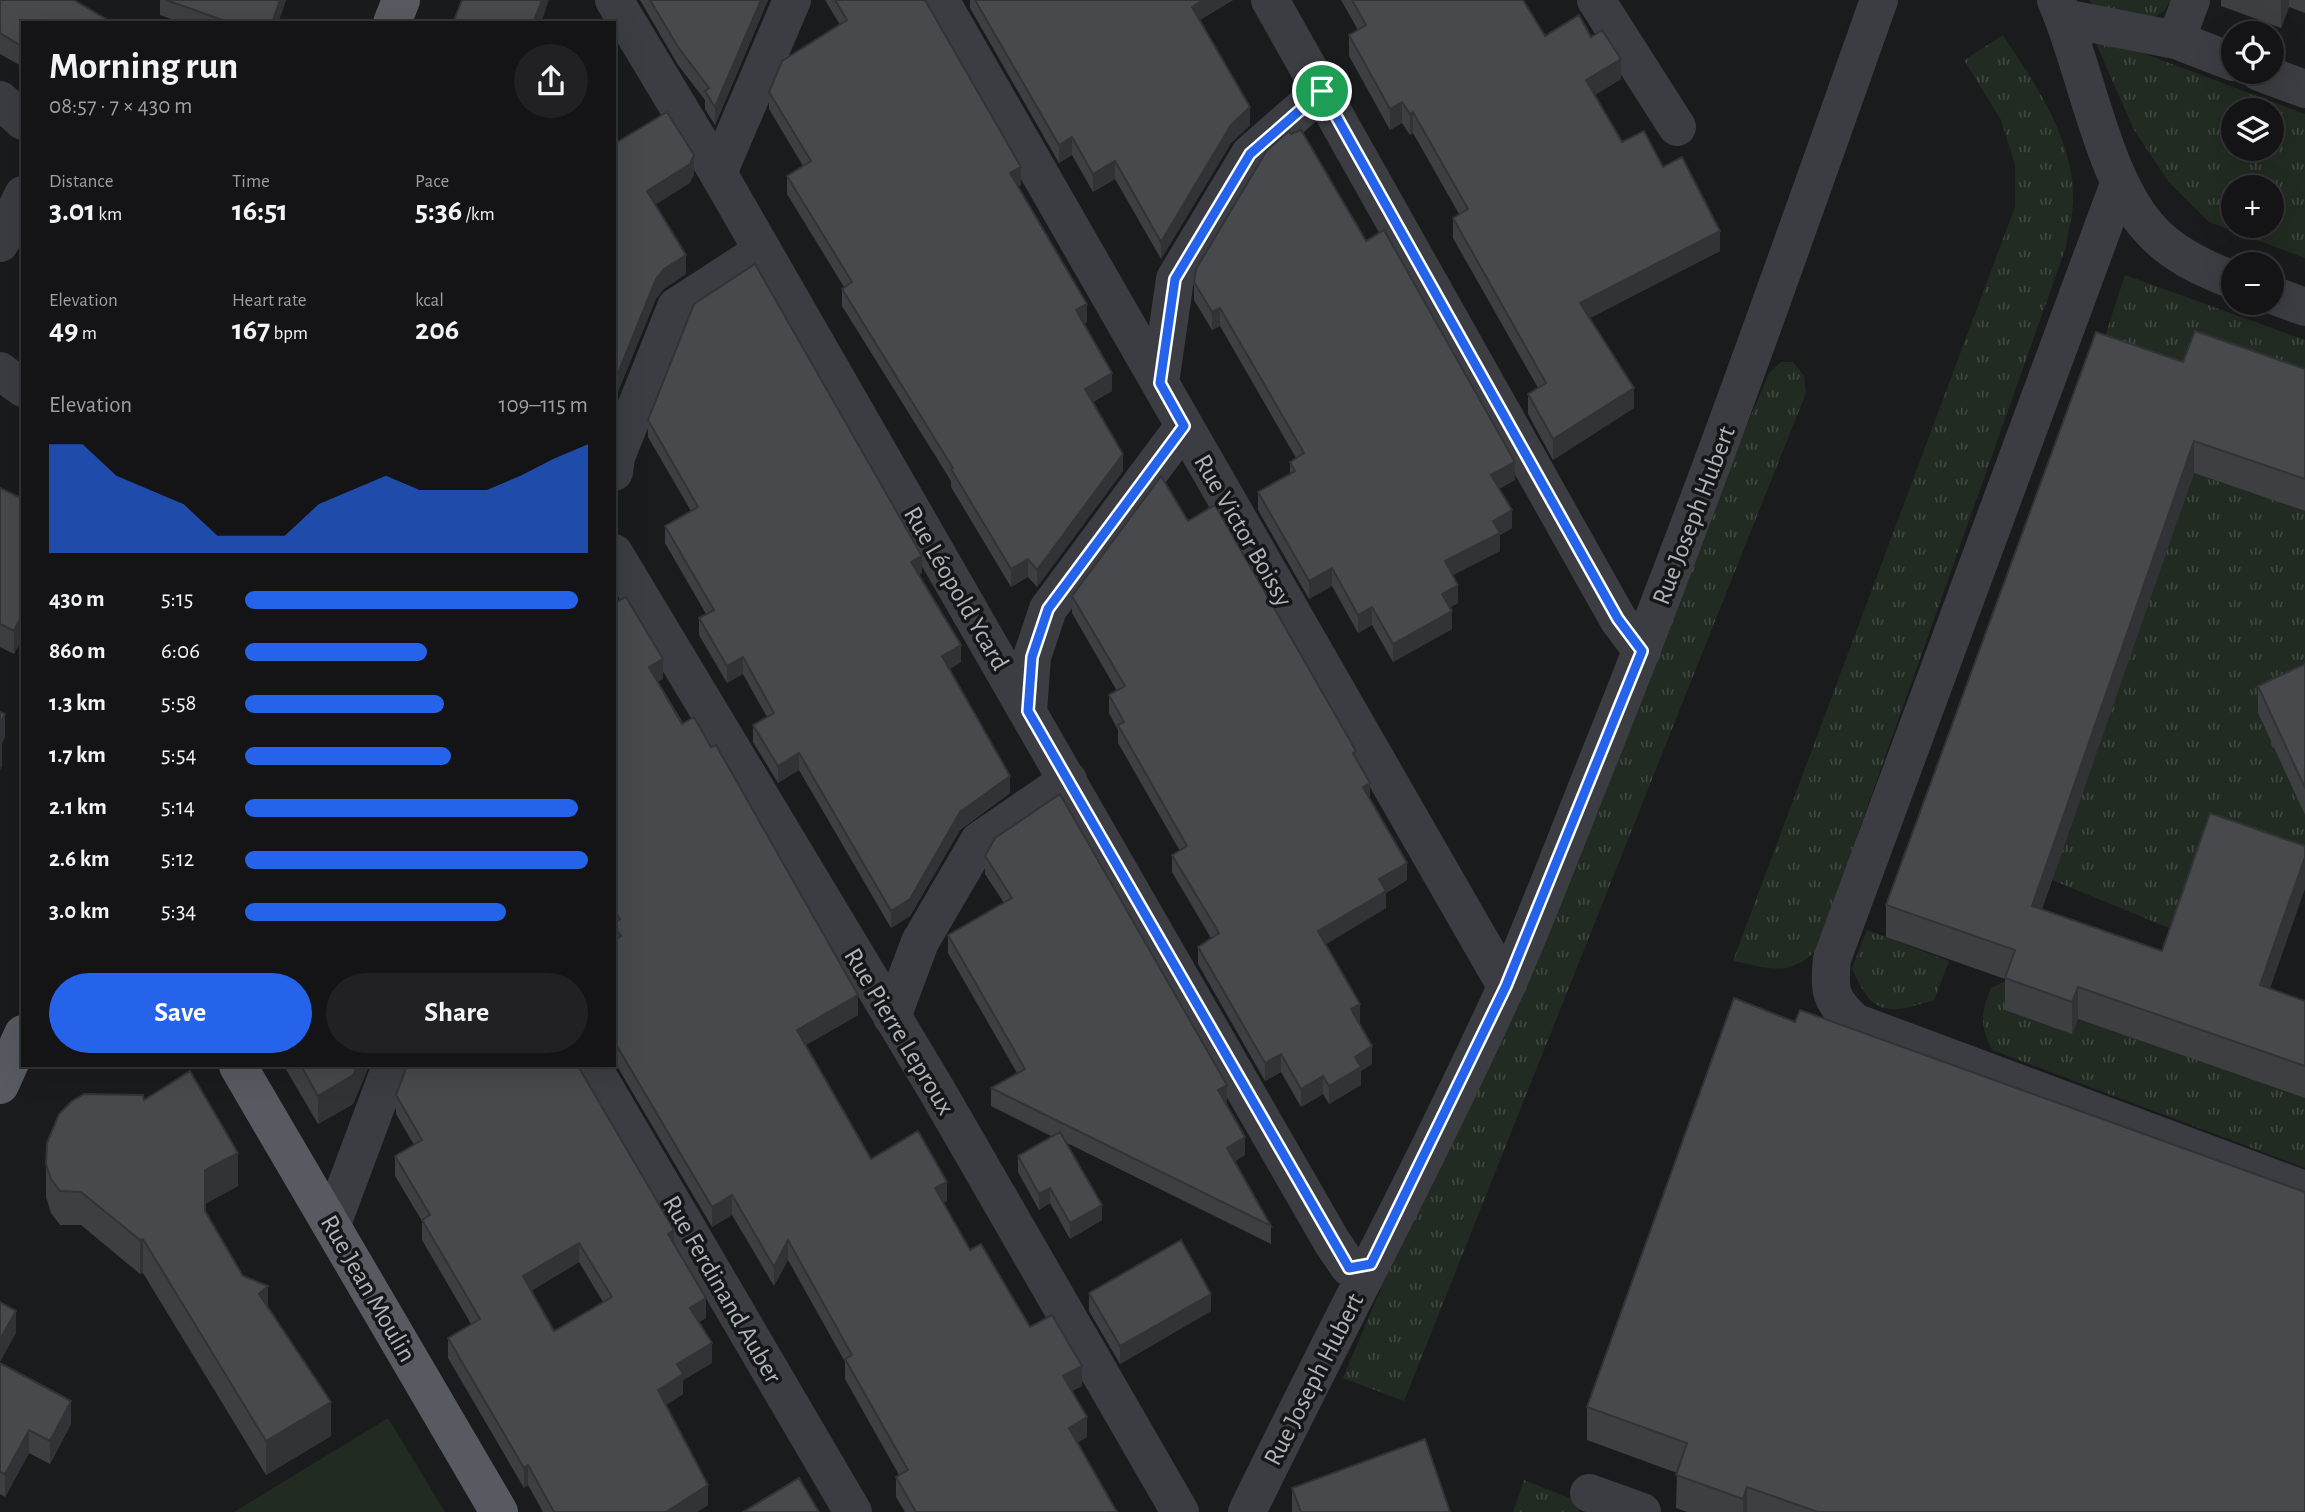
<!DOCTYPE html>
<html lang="en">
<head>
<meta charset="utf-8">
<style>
	:root { --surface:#141416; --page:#212123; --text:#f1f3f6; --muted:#9d9ea1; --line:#333335; --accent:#2563eb }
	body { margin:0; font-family:"Alegreya Sans",sans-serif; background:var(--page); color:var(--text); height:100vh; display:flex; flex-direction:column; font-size:26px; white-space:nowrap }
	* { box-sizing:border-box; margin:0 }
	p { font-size:23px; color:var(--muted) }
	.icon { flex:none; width:38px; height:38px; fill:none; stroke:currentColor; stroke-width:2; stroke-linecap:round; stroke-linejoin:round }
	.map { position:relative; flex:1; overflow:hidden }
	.drawer { position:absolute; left:21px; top:21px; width:595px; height:1046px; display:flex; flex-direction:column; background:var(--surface); border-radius:0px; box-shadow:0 7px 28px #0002,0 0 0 2px var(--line) }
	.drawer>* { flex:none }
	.buttons { position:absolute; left:2221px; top:21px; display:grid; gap:14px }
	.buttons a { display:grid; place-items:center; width:63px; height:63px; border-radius:50%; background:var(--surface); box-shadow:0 7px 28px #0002,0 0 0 2px var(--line); font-size:35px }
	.pin { position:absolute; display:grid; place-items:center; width:60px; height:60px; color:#fff; margin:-30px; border:4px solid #fff; border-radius:50%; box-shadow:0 2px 7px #0007 }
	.round { display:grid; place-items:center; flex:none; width:74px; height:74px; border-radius:37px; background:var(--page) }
	.overview { display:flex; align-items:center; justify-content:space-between; height:119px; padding:0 28px }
	h1 { font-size:38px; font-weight:700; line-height:52px }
	.stats { display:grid; grid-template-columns:repeat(3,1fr); gap:10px; height:119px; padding:7px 28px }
	.stats div { display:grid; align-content:center }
	.stats b { font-size:30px; font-weight:700 }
	.stats small { font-size:19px; font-weight:400 }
	.stats p { font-size:19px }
	.chart { height:196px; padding:14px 28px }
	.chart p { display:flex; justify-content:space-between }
	.chart svg { width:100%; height:126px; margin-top:7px; fill:var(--accent); opacity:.7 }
	.action { display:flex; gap:14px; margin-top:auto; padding:14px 28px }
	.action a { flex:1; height:80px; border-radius:42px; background:var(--accent); color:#fff; font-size:28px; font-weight:700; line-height:80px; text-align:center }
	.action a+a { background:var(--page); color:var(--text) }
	ul { padding:0 28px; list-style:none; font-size:23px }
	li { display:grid; grid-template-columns:112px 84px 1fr; align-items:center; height:52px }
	li i { height:18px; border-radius:9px; background:var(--accent) }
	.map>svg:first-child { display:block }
	.grass { fill:url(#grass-tufts); fill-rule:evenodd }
	.pitch { fill:#222b22 }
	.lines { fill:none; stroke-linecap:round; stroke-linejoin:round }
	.minor { stroke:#3b3d42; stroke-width:38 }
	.major { stroke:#575b61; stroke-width:38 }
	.wall { fill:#3d3f42; fill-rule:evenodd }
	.shaded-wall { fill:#323336 }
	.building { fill:#47494d; stroke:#323336; stroke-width:2; fill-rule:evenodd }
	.route-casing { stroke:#fff; stroke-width:14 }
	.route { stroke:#2563eb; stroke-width:9 }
	.labels { text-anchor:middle; stroke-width:7; stroke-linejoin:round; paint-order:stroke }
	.street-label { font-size:26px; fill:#adb4bc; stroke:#151618 }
</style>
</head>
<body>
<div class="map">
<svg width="2305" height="1512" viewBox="0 0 2305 1512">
	<defs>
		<pattern id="grass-tufts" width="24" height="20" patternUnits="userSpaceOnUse" patternTransform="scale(1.75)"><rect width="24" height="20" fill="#222b22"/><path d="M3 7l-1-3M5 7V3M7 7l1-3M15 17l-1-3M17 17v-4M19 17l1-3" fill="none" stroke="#3f4740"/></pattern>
	</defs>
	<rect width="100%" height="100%" fill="#1a1b1d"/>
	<path class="grass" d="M2088,0h83l-7,11 -16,9 -50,-12z
		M2092,34l213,80v144l-96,-36 -41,-41 -34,-51zM2233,110h39v39h-39zM2233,187h39v39h-39z
		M2003,35c32,49 73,107 70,168 -1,15 -5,30 -7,44l-249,702c-27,29 -49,19 -84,12l282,-754v-42l-14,-45 -37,-60z
		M2125,275l180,65v61l-209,-37z
		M1781,362h12l11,14 2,17 -402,1008 -61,-23 426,-1005z
		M2194,473l111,38v180l-47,22 47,102v63l-126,54 -127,-52z
		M1867,930l82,31 -15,39c-47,15 -62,16 -82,-32z
		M2008,980l64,54 6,-15 227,79v70l-313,-118c-12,-26 -12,-35 -1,-62z
		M1524,1480l48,19 8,13h-67z"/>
	<path class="pitch" d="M388,1418l57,94h-211z"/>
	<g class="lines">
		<path class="minor" d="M614,0l104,173 614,1069 17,25 22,-3
			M940,0l566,986
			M1270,0l348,619 24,32
			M1596,0l81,127
			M2056,0c29,66 46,175 92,227 22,26 54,41 85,53
			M2064,18l112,22 57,22
			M2176,40l15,-40
			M2259,72l46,17
			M0,100l23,21
			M718,173l74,-173
			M2119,184l-287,775c-3,33 -2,40 22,63l451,168
			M0,243l23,-48
			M2272,295l33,12
			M0,371l23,17
			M1160,383l15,-104 75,-125 72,-63
			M614,472l2,-15 60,-150 86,-56
			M614,553l322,536 244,423
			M1028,711l4,-54 16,-48 136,-183
			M892,1017l28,-75 59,-101 89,-61
			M592,1066l261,446
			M332,1224l59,-158
			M1589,1493l53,19
			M1247,1512c85,-175 178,-347 259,-525 34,-77 64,-158 96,-237 99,-247 188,-499 277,-750"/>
		<path class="major" d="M392,23l9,-23
			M238,1066l261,446
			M0,1085l23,-51"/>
	</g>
	<path class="wall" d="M0,0l23,23v44l-23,-13z
		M160,0h126l-8,23h-96l-22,-8z
		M640,0h128l-53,125 -10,-16v-9l-27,-35z
		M825,0h100l96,185 -3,1 69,136 -3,2 28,67 -19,11 30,69 -86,116 -9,-10 -17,10 -60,-100v-6l-109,-175v-17l2,-2 -57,-93v-18l16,-10 -34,-57v-17l71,-67z
		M970,0h263l-33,20 50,105 -19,18 -70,116 -46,-80 -22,13 -21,-37 -13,8 -89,-155z
		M1341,0h182l22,36 46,1 30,42 -26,16 27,47 41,25 57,84 -130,67 44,90 -81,52 -25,-46v-20l10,-6 -85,-150v-20l6,-4 -46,-81 -3,2 -8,-12 -12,7 -41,-74v-21l9,-5z
		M2221,0h84v13l-16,-6 -8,21 -60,-22z
		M1366,241l149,239 -16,9 13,39 -12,7v16l-47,24 5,28 -8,4 2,22 -59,33 -21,-37 -14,8 -26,-47 -23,13 -51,-89v-18l32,-18v-12l6,-4 -76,-132 -8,4 -18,-30v-18z
		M2183,362l122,7v142l-111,-38 -152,436 263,92v97l-227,-79 -6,15 -67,-24v-31l-119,-42v-32z
		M648,420l274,153 -3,2 42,87 -12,7 61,124 -50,37 -50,86 -19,12 -92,-158 -21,13 -25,-41v-17l14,-8 -24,-43 -16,9 -28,-48v-17l7,-4 -41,-71v-17l26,-15 -43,-74z
		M0,488l23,11v137l-9,18 -14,-7z
		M1188,521l168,237 14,42 37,80 -21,13v15l-60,36 34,78h-2l14,42 -11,7v14l-32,19 -6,-10 -22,13 -20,-35 -16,9 -67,-117v-17l13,-9 -39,-66v-17l8,-4 -62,-108v-13l-9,-17v-18l8,-4 -45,-78v-17z
		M614,603l49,76 -5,2 200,334 -52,30 65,114 76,42 -4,2 27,47 60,77 52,59 -10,5 15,46 -10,6 40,69h-212l-9,-15v-20l3,-2 -54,-96v-17l-57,-102 -14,26 -42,-71 -20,12 -98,-166z
		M2305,664v151l-47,-102v-27z
		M985,856l242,247h-1l19,52 -10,6 36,65v18l-204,-101 35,77 -32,19 -20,-36 -11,7 -21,-38v-16l35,-19 -62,-31v-18l26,-15 -69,-120v-18l56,-32 -19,-29z
		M284,1066h85l-16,38 -35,20z
		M396,1095l278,150 32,73 -7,4 13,41 -29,17v14l-17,11 42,100 -11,7h-154l-15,-27 -4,3 -76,-130v-20l23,-14 -49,-84v-19l-27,-45v-20l19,-11 -18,-31zM579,1262l24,40 -49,29 -23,-40z
		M144,1100l94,86 -33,18v7l38,65 25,32 63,128 -65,39 -123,-202 -3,1 -59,-49h-21l-9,-12 -5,-16v-33z
		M1089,1293l122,18 -91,53 -31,-53z
		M0,1363l71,61 -21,40 -21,-11 -24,44 -5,-3z
		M1587,1407l718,105h-618l-11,-4 1,-35 -90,-33z
		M1292,1488l158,24h-158z"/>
	<path class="shaded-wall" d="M280,0h6l-8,23h-6z
		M542,0h7l-8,23h-8z
		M761,0h7l-53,125v-18z
		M1203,0h30l-41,24v-17z
		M2281,0h8v7l-8,21z
		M1621,59v20l-35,21v-20z
		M1402,102v21l-12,7v-21z
		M1250,107v18l-19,18 -70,116v-17l70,-117z
		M1413,112v21l-3,2v-21z
		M1072,137v18l-13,8v-18z
		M694,155v20l-4,8 -43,27v-19z
		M1115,161v18l-22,13v-18z
		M1021,167v18l-11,6v-18z
		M1720,231v20l-140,72v-20z
		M686,255v19l-22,15 -8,10 -42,103v-19l42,-104 8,-10z
		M1087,304v18l-11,6v-18z
		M1220,308v18l-8,4v-18z
		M1112,373v18l-27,15v-17z
		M1634,388v20l-81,52v-21z
		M2194,441v32l-162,465v-32z
		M1123,454v17l-86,116v-17z
		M1515,462v18l-24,13v-18z
		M1512,510v18l-12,7v16l-55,28v-18l48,-40z
		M922,556v17l-11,7v-18z
		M1028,559v18l-17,10v-18z
		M1332,568v18l-23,13v-18z
		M1458,585v18l-16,9v-18z
		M1372,607v18l-14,8v-18z
		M1452,611v18l-59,33v-18z
		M23,613v23l-9,18v-23z
		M961,645v17l-19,12v-18z
		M743,657v17l-16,9v-17z
		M663,659v20l-14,7v-19z
		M5,714v24l-3,5v23l-2,4v-46z
		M799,753v17l-21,13v-17z
		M1010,776v17l-50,37 -50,86 -19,12v-17l69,-99z
		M1370,783v17l-7,-13z
		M2305,857v32l-45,128v-32z
		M1407,863v17l-21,13v15l-68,41v-18l61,-52z
		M2078,987v32l-6,15v-32z
		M858,995v20l-61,35v-20z
		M1360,1004v18l-9,4v-17z
		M1372,1046v18l-11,7v14l-32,19v-18l26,-29z
		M1281,1054v18l-16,9v-18z
		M357,1066h12l-16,38 -35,20v-28z
		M1323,1076v18l-22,13v-18z
		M1227,1085v18l-9,5v-18z
		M1245,1137v18l-18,11v-18z
		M238,1153v33l-33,18v-34z
		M947,1182v19l-12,7v-20z
		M1050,1188v15l-11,7v-16z
		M732,1195v20l-20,12v-20z
		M1102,1205v15l-32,19v-16z
		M674,1230v20l-6,-16z
		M143,1239v34l-3,1v-34z
		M788,1240v20l-14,26v-19z
		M579,1243v19l-56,34v-20z
		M268,1286v34l-9,-26z
		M1211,1294v17l-91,53v-18z
		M706,1298v20l-16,9v-19z
		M16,1311v22l-16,29v-23z
		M712,1343v20l-29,17v14l-25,16v-20l19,-26z
		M1082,1366v20l-19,10v-20z
		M71,1401v23l-21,40v-23z
		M331,1402v34l-65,39v-34z
		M1087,1417v20l-18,11v-20z
		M29,1430v23l-24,44v-23z
		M528,1465v20l-4,3v-20z
		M708,1485v20l-11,7h-31z
		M1747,1487v25h-4v-13z"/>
	<path class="building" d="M0,0h74l39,23h-90v24l-23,-14z
		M166,0h114l-8,23h-41z
		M462,0h80l-9,23h-80z
		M650,0h111l-46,107 -10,-16 4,-3 -31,-41z
		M835,0h90l96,167 -11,6 77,131 -11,6 36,63 -27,16 38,65 -86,116 -9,-11 -17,10 -60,-100 2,-1 -111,-179 10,-7 -65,-106 24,-15 -42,-69 13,-31 65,-41z
		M975,0h228l-11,7 58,100 -19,18 -70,117 -46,-81 -22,13 -21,-37 -13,8z
		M1352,0h171l22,36 34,-21 12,22 11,-7 19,29 -35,21 36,62 22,-11 19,36 19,-10 38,74 -140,72 54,85 -81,51 -25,-45 18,-11 -93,-165 15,-9 -55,-97 -3,2 -8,-12 -12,7 -41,-74 17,-10z
		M667,112l27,43 -4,9 -43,27 39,64 -22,14 -8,10 -42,104v-239z
		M1301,130l65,111 18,-11 131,232 -24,13 21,35 -19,11 7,12 -55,28 13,24 -16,9 10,17 -59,33 -21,-37 -14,8 -26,-47 -23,13 -51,-89 37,-21 -5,-9 14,-9 -84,-145 -8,4 -18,-30 2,-13 71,-119 22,-19 2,3z
		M755,264l167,292 -11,6 50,83 -19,11 68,120 -50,36 -50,87 -19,12 -92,-158 -21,13 -25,-41 21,-12 -31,-56 -16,9 -28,-48 15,-8 -49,-84 33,-19 -50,-87 46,-116z
		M2195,331l110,38v110l-111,-38 -162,465 130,45 48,-138 95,33v11l-45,128 45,16v65l-227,-79 -6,15 -67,-24 10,-28 -129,-45 210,-573 87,30z
		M1161,476l27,45 27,-16 141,246 -3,2 17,30 -7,4 44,76 -28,16 7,12 -68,40 42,73 -9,5 21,37 -17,11 6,10 -32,19 -6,-10 -22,13 -20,-35 -16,9 -67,-116 21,-14 -47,-78 15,-9 -69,-121 6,-3 -15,-27 16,-9 -53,-90z
		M0,488l23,11v114l-9,18 -14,-7z
		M626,597l37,62 -14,8 33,57 12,-7 17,30 5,-2 142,250 -61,35 74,129 47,-28 29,51 -12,6 35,62 11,-6 49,83 22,-12 30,51 -19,10 24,41 -18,11 48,84h-201l-20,-35 12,-7 -63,-111 7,-4 -64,-115 -14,27 -42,-72 -20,12 -98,-166v-100l7,-5 -7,-10v-3l6,-4 -6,-9v-307z
		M2305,664v124l-47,-102z
		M0,712l5,2 -5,10z
		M1060,794l167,291 -9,5 27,47 -18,11 44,78 -280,-138 34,-19 -77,-134 64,-37 -27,-42 10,-18z
		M1734,998l61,24 5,-12 505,182v320h-487l-71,-25 -4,12 -67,-24 11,-32 -100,-36z
		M301,1066h56l-4,9 -35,21z
		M407,1066h171l96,164 -6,4 38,64 -16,10 22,35 -35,21 6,10 -25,16 50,95 -42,27h-112l-26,-47 -4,3 -76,-130 32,-19 -58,-99 8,-5 -35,-59 27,-16 -26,-45zM579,1243l33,54 -58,34 -31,-55z
		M190,1071l48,82 -33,17v41l38,65 25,10 -9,8 72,108 -65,39 -123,-202 -3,1 -59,-48 -21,-1 -9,-12 -5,-15 1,-21 12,-29 13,-13 12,-7 59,1 1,5z
		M1060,1132l42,73 -32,18 -20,-35 -11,6 -21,-38z
		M1181,1240l30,54 -91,52 -31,-53z
		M0,1302l16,9 -16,28z
		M0,1363l71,38 -21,40 -21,-11 -24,44 -5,-2z
		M1425,1439l25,73h-149l-9,-24z
		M799,1478l20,34h-76z"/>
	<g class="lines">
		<g class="route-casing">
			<path id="route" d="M1322,91l296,528 24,32 -136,335 -135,278 -22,4 -321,-557 4,-54 16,-48 136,-183 -24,-43 15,-104 75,-125z"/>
		</g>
		<use href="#route" class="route"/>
	</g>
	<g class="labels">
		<g class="street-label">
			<text transform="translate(1693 515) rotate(-69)" y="9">Rue Joseph Hubert</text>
			<text transform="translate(1244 530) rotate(60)" y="9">Rue Victor Boissy</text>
			<text transform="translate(957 588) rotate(60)" y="9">Rue Léopold Ycard</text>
			<text transform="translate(900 1031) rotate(59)" y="9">Rue Pierre Leproux</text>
			<text transform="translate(369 1288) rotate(60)" y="9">Rue Jean Moulin</text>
			<text transform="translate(723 1289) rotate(60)" y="9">Rue Ferdinand Auber</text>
			<text transform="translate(1313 1379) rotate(-63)" y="9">Rue Joseph Hubert</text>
		</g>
	</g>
</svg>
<div class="buttons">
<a><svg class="icon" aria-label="locate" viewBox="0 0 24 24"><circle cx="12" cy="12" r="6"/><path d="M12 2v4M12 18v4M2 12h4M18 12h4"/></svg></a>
<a><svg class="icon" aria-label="layers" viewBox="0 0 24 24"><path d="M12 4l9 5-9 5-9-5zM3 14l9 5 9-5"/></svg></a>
<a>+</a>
<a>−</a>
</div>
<div class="pin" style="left:1322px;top:91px;background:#1e9e55"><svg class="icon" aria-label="arrive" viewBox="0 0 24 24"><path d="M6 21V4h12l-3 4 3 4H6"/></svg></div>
<section class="drawer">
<div class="overview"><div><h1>Morning run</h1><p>08:57 · 7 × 430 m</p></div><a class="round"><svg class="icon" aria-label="share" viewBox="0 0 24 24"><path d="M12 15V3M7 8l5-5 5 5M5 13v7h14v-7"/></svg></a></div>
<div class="stats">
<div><p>Distance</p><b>3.01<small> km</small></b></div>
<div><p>Time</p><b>16:51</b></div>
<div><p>Pace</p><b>5:36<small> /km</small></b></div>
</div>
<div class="stats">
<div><p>Elevation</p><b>49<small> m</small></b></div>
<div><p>Heart rate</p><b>167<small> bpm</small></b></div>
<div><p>kcal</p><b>206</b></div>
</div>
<div class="chart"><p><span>Elevation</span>109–115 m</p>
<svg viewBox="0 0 160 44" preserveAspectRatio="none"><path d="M0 44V6L10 6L20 17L30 22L40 27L50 38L60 38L70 38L80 27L90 22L100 17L110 22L120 22L130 22L140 17L150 11L160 6V44z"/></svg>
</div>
<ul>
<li><b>430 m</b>5:15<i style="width:97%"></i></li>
<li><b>860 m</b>6:06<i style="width:53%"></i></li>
<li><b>1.3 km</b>5:58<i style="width:58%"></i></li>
<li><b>1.7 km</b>5:54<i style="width:60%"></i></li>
<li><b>2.1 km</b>5:14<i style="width:97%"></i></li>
<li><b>2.6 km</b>5:12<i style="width:100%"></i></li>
<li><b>3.0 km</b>5:34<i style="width:76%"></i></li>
</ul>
<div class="action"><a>Save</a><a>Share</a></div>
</section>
</div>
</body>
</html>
